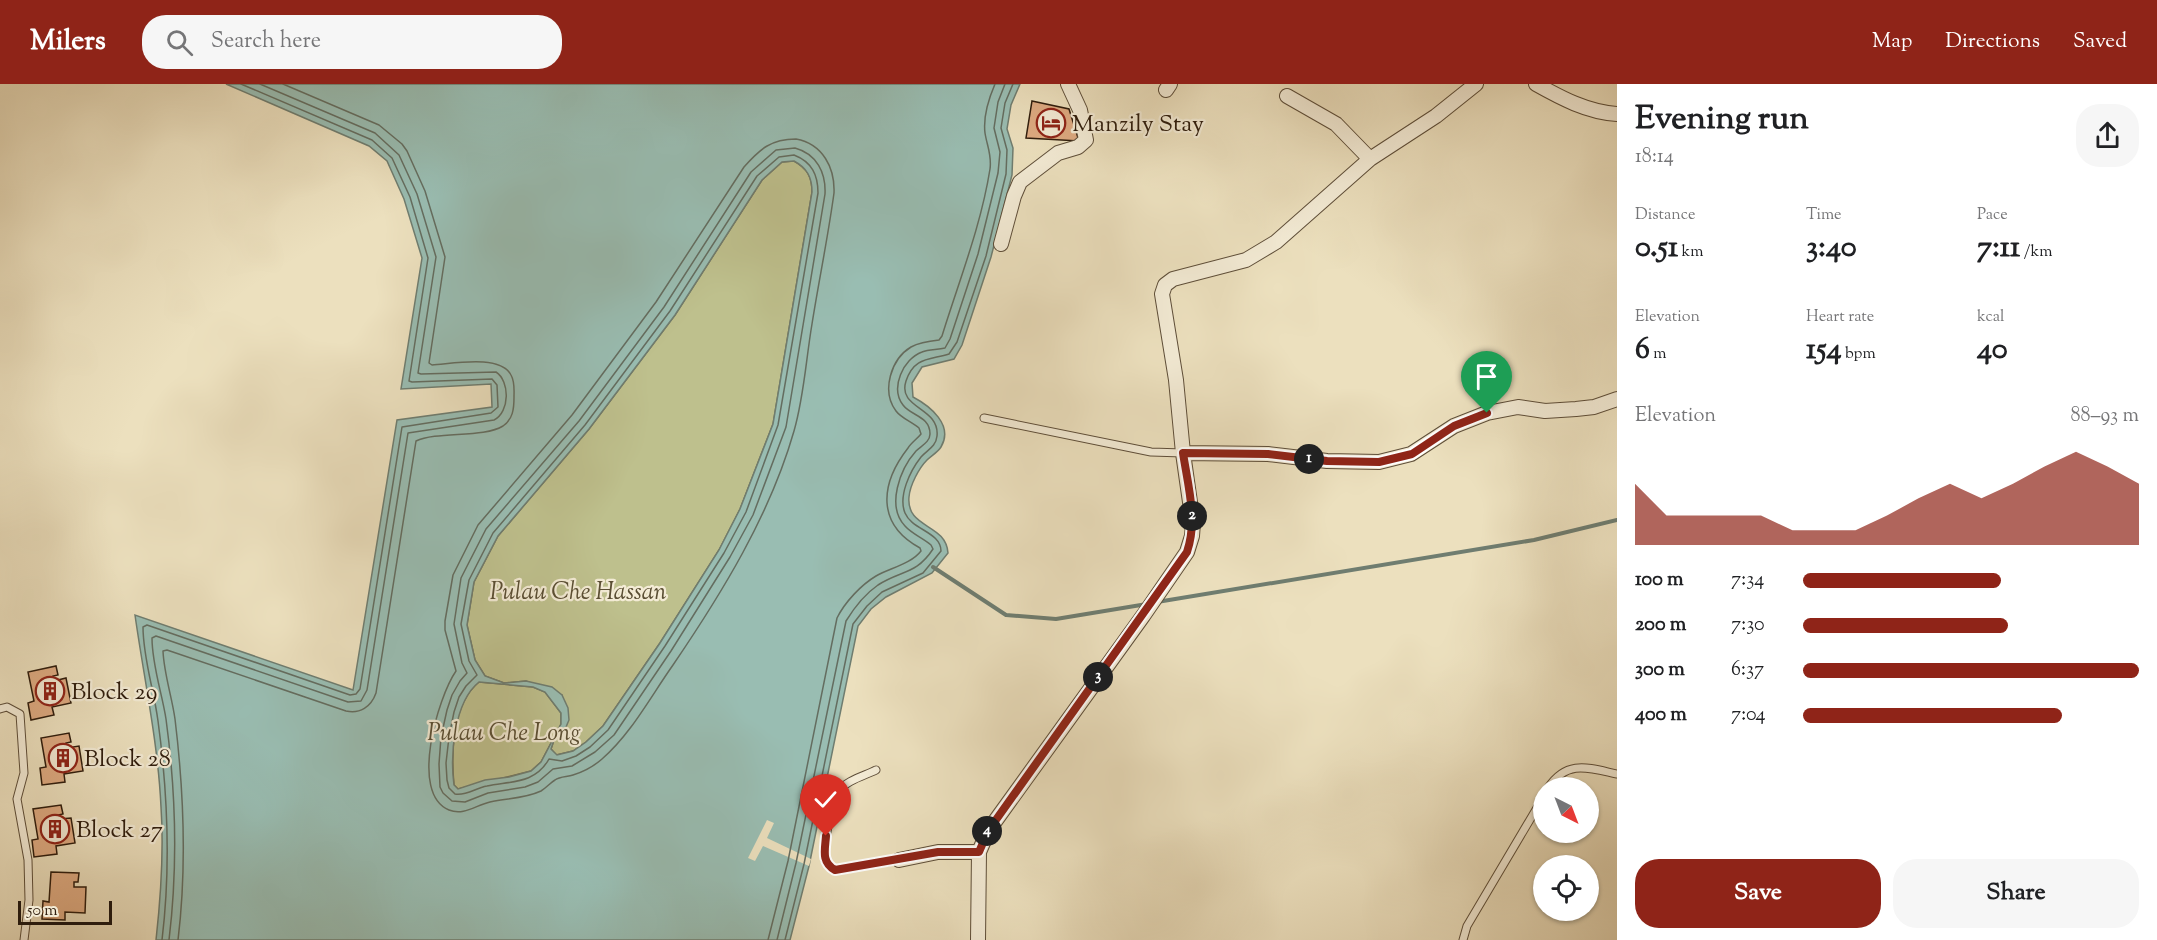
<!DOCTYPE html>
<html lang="en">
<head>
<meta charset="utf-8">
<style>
	:root { --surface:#fff; --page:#f6f6f6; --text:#202124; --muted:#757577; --accent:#8f2418 }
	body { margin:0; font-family:"Sorts Mill Goudy",serif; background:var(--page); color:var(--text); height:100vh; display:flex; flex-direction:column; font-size:22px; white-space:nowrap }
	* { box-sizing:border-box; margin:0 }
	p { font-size:20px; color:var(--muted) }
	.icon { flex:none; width:33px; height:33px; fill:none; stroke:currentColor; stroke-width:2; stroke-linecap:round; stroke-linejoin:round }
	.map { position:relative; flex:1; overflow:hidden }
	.details { display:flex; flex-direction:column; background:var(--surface); width:540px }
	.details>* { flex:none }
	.needle { width:39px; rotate:138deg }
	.fabs { position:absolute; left:1533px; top:693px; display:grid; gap:12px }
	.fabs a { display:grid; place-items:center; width:66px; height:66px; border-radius:50%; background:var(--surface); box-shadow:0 2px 4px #0004; font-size:30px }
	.scale { position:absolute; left:18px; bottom:15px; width:94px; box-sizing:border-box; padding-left:6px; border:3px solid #2f1d0d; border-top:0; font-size:16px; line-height:21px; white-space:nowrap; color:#2f1d0d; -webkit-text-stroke:4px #f3ebd5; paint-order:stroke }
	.pin { position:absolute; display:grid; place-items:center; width:51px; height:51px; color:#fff; margin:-62px -26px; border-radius:50% 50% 50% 0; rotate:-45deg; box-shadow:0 0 6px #0007 }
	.pin .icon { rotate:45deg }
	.km { position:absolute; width:30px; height:30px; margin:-15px; border-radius:50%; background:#222; color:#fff; font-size:16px; line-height:30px; text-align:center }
	.round { display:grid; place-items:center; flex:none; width:63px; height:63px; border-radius:24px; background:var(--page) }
	.summary { display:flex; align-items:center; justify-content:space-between; height:102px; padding:0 18px }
	h1 { font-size:33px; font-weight:700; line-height:45px }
	.stats { display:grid; grid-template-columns:repeat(3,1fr); gap:9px; height:102px; padding:6px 18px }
	.stats div { display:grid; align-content:center }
	.stats b { font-size:30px; font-weight:700 }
	.stats small { font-size:16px; font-weight:400 }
	.stats p { font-size:16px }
	.chart { height:168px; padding:12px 18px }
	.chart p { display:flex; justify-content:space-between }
	.chart svg { width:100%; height:108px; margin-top:6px; fill:var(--accent); opacity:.7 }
	.action { display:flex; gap:12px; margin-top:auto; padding:12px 18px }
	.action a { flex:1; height:69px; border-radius:24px; background:var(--accent); color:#fff; font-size:24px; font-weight:700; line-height:69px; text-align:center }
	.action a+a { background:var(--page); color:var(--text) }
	ul { padding:0 18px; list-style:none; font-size:20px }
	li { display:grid; grid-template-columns:96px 72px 1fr; align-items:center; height:45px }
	li i { height:15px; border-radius:8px; background:var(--accent) }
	header { display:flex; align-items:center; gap:36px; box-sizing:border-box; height:84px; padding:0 30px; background:var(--accent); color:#fff }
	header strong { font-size:28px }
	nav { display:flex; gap:33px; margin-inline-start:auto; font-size:21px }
	.search { width:420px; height:54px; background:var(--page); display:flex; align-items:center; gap:15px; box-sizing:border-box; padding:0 21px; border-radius:24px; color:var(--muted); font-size:22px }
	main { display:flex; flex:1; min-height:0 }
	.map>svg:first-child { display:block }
	.green { fill:#bec08d; stroke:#766e4d; stroke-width:1.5 }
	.water { fill:#99bdb2; stroke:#6f7d70; stroke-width:1.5; fill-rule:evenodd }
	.pier { fill:#ece0be }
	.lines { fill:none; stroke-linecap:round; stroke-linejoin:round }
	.shore { stroke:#646d60; stroke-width:1.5 }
	.stream { stroke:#6f7d70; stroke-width:4 }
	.building { fill:#deab82; stroke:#2f1d0d; stroke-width:1.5 }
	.lane-casing { stroke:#5e4e39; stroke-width:9 }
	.street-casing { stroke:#5e4e39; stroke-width:16 }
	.lane { stroke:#f3ebd5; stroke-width:7 }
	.street { stroke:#f3ebd5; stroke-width:14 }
	.route-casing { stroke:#fff; stroke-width:12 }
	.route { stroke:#8f2418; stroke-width:8 }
	.labels { text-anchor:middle; stroke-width:4.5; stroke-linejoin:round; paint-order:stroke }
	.poi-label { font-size:24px; fill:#2f1d0d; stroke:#f3ebd5; text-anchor:start }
	.park-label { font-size:24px; font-style:italic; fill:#5a4e33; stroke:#f3ebd5 }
</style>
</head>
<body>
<header>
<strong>Milers</strong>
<div class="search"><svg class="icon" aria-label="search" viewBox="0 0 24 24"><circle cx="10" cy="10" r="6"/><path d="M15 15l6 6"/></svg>Search here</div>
<nav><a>Map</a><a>Directions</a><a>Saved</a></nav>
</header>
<main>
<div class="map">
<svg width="1617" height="856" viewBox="0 0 1617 856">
	<rect width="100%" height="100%" fill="#ece0be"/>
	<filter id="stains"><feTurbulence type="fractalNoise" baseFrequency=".00333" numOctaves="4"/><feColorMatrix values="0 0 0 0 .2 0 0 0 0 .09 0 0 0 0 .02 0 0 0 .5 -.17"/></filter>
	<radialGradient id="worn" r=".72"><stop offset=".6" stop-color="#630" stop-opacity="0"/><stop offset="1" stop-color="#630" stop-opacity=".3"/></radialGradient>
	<path class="green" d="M794,77c13,7 18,16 18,31l-39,232 -33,85 -21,41 -59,93 -57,83 -17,16 -13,9 -17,4 -5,-6 3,-9 12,-13 -4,-32 -36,-14 -22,2 -19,-7 -10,-16 -8,-35 7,-43 24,-46 91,-107 86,-114 87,-135 20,-18z
		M479,598l54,5 12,5 16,21v11l-20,38 -10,9 -73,18 -4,-4c-3,-32 -2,-81 25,-103z"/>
	<path class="water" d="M226,0h794l-9,21 -4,24 6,19 -1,27 -21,82 -29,88 -8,14 -32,8 -10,16 1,14c17,9 41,28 28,50 -3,5 -10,9 -14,13 -8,8 -17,25 -18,37 -3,32 37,26 39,56l-16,20 -46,24 -15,12 -13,17 -49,240 -19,74h-634c5,-45 8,-89 5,-133 -3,-65 -17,-128 -26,-192l218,75 44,-270 95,-13 -1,-23 -90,5 21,-131 -18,-59 -17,-38 -18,-15zM794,77c13,7 18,16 18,31l-39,232 -33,85 -21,41 -59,93 -57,83 -17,16 -13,9 -16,4 -6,-6 3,-9 12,-13 3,-7 -1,-12 -6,-13 -10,-8 -26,-6 -22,2 -19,-7 -10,-16 -8,-35 7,-43 24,-46 91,-107 86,-114 87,-135 20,-18zM479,598l54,5 12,5 16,21v11l-20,38 -10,9 -22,6 -24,3 -27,9 -4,-4c-4,-30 0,-83 25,-103z"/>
	<path class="pier" d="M767,736l7,3 -7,15 44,21 -2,7 -46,-20 -8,15 -7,-3z"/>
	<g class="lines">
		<path class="shore" d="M796,55c27,5 39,29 38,54 -6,44 -15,87 -22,131 -6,35 -8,73 -18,107 -24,84 -72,162 -121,234 -22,31 -42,69 -71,94 -8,7 -19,13 -29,16 -6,2 -13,1 -18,5 -5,3 -9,8 -14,11 -17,8 -34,7 -51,11 -14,3 -26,14 -41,8 -40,-16 -11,-113 7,-139l-11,-41v-9l8,-46 25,-50 94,-110 84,-113 88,-135c16,-18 27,-28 52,-28z
			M795,64c22,6 31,25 30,46l-39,233 -33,88 -23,42 -59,94 -57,84 -19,17 -23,14 -19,3 -15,13 -13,5 -37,6 -23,9 -13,-1 -9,-8 -3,-6 -1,-23 2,-27 6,-27 5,-15 8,-14 7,-8 -5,-10 -8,-39 7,-46 25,-49 93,-108 85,-114 87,-135 25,-22z
			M794,71c18,7 24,20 24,38l-40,232 -32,87 -22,41 -59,93 -57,84 -18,17 -14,9 -14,5 -13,-2c-14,25 -38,22 -62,27 -12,2 -20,10 -32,8l-6,-6 -2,-8 -1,-17 3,-26 5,-25 5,-15 7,-11 11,-11 -8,-14 -8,-37 8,-44 24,-47 92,-108 85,-114 87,-135 22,-19z
			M162,856c9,-74 6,-145 -4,-219 -4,-31 -15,-63 -15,-94l4,-2 203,70 6,-1 4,-5 42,-262 89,-14 7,-6 -1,-22 -5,-6 -80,3 -3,-1 19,-123 -18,-61 -18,-39 -20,-18 -131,-56
			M169,856c9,-74 7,-147 -3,-221 -4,-26 -14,-54 -14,-81l4,-2 192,66 13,-1 6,-11 41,-257 86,-13c16,-8 16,-39 2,-48l-75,2 -3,-1 18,-116 -19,-63 -18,-39 -24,-22 -115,-49
			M178,856c9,-74 6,-147 -3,-221 -3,-22 -11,-45 -12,-68l4,-1 179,61c14,3 25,-4 30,-18l40,-252c21,-10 68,-3 87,-15 10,-7 11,-17 11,-29 0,-7 1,-15 -3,-22 -11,-21 -59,-11 -79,-10l-3,-2 16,-106 -20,-66 -18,-40 -5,-7 -23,-19 -96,-41
			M768,856l20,-79 49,-243c8,-16 24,-33 39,-42 14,-8 35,-12 45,-25l-1,-3c-44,-24 -40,-64 -12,-100 3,-5 9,-9 13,-14l-2,-6c-7,-6 -18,-10 -23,-17 -15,-20 -5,-52 15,-64 9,-5 18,-6 28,-7l3,-4c17,-55 39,-110 48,-167 2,-14 -3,-23 -5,-36 -2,-16 4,-35 10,-49
			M777,856l19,-77 50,-242c8,-13 19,-27 32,-36 23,-15 38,-10 55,-36l-2,-4c-8,-7 -19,-11 -26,-19 -19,-20 -5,-57 11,-75 5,-5 14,-9 14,-17 0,-18 -19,-18 -27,-29 -13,-17 0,-46 19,-53 7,-3 15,-2 23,-4l5,-9 28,-85 20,-81 2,-21 -6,-24 4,-26 7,-18
			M785,856l19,-76 49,-240 14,-18 15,-14 41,-19 18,-22c0,-19 -29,-21 -36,-38 -7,-17 5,-42 16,-56 6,-7 15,-10 16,-21 3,-29 -40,-27 -31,-55 8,-24 23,-21 43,-27l8,-12 29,-86 20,-82 1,-24 -6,-22 4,-25 8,-19"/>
		<path class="stream" d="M933,483l73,48 50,4 91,-15
			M1157,518l377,-62 83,-20"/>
	</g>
	<path class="building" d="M1032,17l37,8 10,32 -53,-3z
		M56,582l2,9 -5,1 1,5 12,-3 5,25 -19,4 2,8 -23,5 -3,-17 6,-2 -6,-29z
		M69,649l2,9 -5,1 1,5 12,-2 4,25 -19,3 1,8 -23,3 -2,-17 6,-1 -5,-29z
		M61,721l2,9 -5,1 1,4 12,-1 4,25 -19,3 1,8 -23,3 -2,-17 6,-1 -5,-30z
		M51,788l28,1 -1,9h-4v5h12l-1,26 -20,-1v8l-23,-1 1,-18 6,1z"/>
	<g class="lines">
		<g class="lane-casing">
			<path id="lane" d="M984,334l167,34 32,1
				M0,625l7,-2 13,7 4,59 -7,26 11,61 1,40 -5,40
				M876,686c-12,6 -29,10 -37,21 -7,9 -17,59 -14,69 1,5 7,8 10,10l64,-10
				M1548,704c19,-29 41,-20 69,-14
				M1463,856l4,-14 77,-130"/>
		</g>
		<g class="street-casing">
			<path id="street" d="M1536,0c25,14 51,28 81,30
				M1166,6l4,-6
				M1287,12l49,28 34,35
				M1001,160l13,-48 6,-14 38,-29 20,-6 8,-7 -6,-30 -12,-26
				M1183,369l85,1 59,7 52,1 32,-8 43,-28 33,-13 31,-6 27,4 31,-2 18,-2 23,-8
				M899,776l39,-8h41
				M978,856l1,-88 9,-21 155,-215 44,-64 5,-16 1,-13 -10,-70 -7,-73 -14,-86 3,-9 8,-6 73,-19 30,-18 94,-83 66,-43 40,-32"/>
		</g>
		<use href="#lane" class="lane"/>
		<use href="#street" class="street"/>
	</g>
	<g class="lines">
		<g class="route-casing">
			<path id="route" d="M826,752c-1,14 -5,26 9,34l103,-18h41l9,-21 199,-279c11,-32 1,-66 -4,-99l85,1 59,7 52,1 33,-8 42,-28 33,-13"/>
		</g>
		<use href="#route" class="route"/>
	</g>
	<defs>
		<g id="hotel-ring" transform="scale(1.5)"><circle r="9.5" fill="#f3ebd5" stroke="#8f2418" stroke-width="1.5"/><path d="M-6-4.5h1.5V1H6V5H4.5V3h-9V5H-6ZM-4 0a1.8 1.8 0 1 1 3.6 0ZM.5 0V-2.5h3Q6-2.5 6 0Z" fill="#8f2418"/></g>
		<g id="building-ring" transform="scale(1.5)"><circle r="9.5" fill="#f3ebd5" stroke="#8f2418" stroke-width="1.5"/><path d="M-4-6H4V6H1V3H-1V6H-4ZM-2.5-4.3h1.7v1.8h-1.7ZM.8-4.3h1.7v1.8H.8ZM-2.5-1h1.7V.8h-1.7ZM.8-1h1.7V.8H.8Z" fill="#8f2418"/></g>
	</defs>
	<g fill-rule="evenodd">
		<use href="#hotel-ring" x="1051" y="39"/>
		<use href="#building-ring" x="50" y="607"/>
		<use href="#building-ring" x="63" y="674"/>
		<use href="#building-ring" x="55" y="745"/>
	</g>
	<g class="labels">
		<g class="poi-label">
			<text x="1072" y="47">Manzily Stay</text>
			<text x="71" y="615">Block 29</text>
			<text x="84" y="682">Block 28</text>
			<text x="76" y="753">Block 27</text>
		</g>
		<g class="park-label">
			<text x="578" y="515">Pulau Che Hassan</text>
			<text x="504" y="656">Pulau Che Long</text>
		</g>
	</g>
	<rect width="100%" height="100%" filter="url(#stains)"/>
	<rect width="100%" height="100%" fill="url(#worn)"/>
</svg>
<div class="fabs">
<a><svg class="needle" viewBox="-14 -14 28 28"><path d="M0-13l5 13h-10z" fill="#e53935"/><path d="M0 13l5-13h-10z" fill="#757577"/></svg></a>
<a><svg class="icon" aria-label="locate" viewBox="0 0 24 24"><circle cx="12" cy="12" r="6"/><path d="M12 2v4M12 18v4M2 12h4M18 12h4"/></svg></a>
</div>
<div class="scale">50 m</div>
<div class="pin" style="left:1487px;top:329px;background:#1e9e55"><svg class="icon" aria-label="arrive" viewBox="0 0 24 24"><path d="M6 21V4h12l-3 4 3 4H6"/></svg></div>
<div class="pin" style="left:826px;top:752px;background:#d93025"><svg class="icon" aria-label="check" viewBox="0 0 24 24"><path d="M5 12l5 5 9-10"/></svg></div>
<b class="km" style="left:1309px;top:375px">1</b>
<b class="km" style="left:1192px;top:432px">2</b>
<b class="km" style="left:1098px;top:593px">3</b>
<b class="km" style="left:987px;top:747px">4</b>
</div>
<section class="details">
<div class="summary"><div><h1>Evening run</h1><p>18:14</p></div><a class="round"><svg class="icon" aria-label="share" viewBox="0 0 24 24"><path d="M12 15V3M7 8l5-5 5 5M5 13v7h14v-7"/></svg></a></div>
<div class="stats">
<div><p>Distance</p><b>0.51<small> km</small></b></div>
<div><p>Time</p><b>3:40</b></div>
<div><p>Pace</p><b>7:11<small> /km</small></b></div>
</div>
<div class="stats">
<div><p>Elevation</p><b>6<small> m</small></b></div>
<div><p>Heart rate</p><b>154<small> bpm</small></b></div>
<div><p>kcal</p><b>40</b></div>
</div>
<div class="chart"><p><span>Elevation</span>88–93 m</p>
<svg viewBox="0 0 160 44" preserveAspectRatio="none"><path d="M0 44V19L10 32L20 32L30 32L40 32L50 38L60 38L70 38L80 32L90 25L100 19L110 25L120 19L130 12L140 6L150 12L160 19V44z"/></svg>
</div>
<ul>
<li><b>100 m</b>7:34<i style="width:59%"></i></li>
<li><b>200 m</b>7:30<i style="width:61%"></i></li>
<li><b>300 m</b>6:37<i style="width:100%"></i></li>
<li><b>400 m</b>7:04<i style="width:77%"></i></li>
</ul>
<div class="action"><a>Save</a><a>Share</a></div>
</section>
</main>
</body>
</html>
